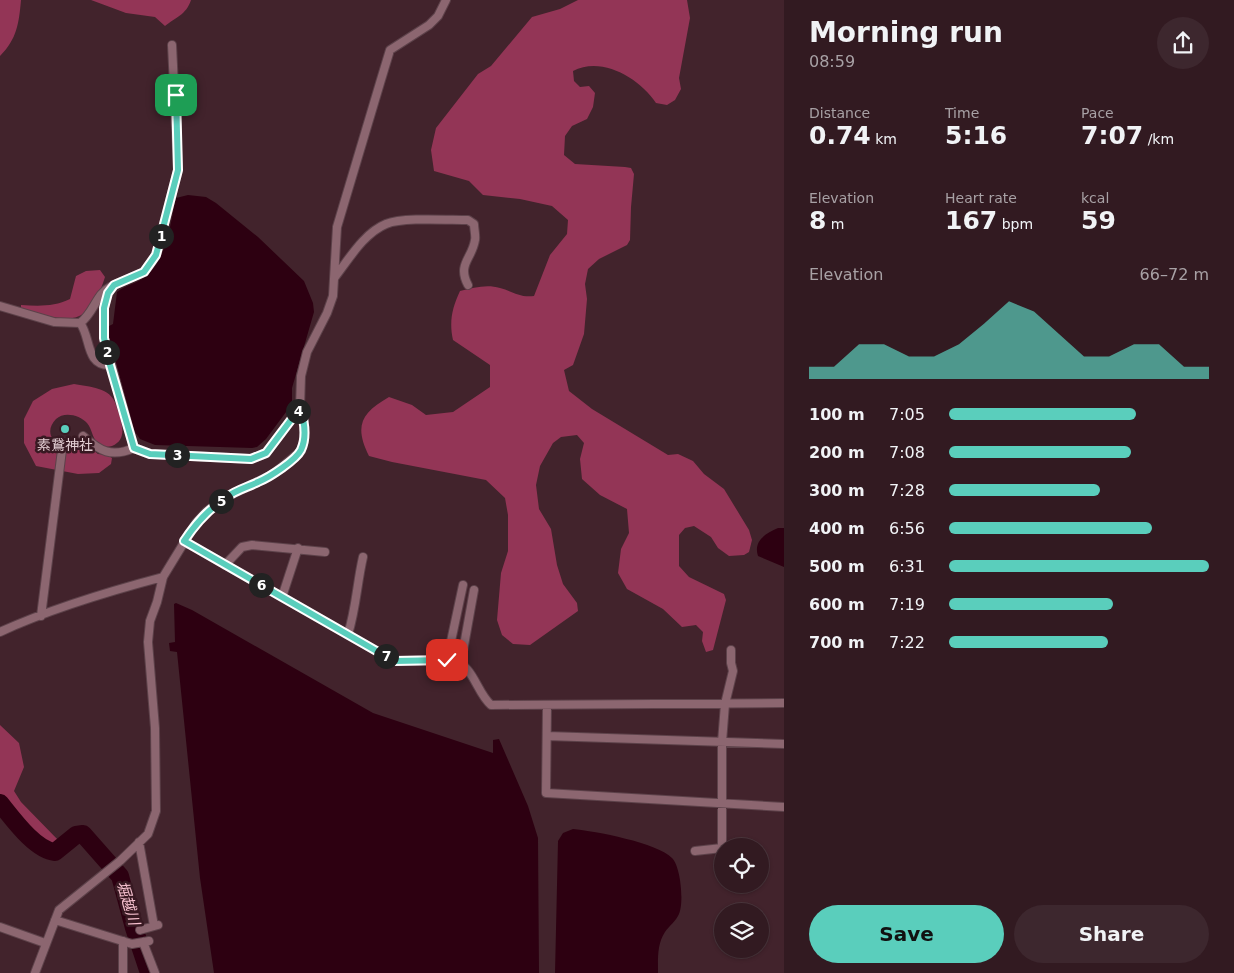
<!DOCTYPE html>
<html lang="en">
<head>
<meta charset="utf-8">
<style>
	:root { --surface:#321a21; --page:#3d272e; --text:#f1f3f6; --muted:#a8a1a5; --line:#4d383f; --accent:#5acebc }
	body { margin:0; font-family:"DejaVu Sans","Noto Sans JP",sans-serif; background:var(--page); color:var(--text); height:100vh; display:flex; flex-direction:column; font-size:19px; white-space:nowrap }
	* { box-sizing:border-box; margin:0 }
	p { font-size:16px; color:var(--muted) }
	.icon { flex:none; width:28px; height:28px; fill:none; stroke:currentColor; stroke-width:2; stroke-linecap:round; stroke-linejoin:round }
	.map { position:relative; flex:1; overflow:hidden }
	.side { display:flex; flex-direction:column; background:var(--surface); width:450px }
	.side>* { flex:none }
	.fabs { position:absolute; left:714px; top:838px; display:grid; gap:10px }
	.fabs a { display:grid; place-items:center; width:55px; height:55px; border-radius:50%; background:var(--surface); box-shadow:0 1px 4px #0004,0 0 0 1px var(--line); font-size:25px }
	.pin { position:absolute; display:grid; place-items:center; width:42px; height:42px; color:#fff; margin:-21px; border-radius:10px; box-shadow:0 2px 8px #0006 }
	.km { position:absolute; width:25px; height:25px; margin:-12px; border-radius:50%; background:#222; color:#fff; font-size:14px; line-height:25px; text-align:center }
	.round { display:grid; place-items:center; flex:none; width:52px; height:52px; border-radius:26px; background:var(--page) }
	.headline { display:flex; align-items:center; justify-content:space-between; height:85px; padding:0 25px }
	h1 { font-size:28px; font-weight:600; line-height:38px }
	.figures { display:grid; grid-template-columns:repeat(3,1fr); gap:8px; height:85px; padding:5px 25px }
	.figures div { display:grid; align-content:center }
	.figures b { font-size:25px; font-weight:600 }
	.figures small { font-size:14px; font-weight:400 }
	.figures p { font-size:14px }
	.chart { height:140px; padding:10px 25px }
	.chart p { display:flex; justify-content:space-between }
	.chart svg { width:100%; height:90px; margin-top:5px; fill:var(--accent); opacity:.7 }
	.primary-button { display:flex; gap:10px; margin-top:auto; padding:10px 25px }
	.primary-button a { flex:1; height:58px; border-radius:30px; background:var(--accent); color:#111; font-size:20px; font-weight:600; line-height:58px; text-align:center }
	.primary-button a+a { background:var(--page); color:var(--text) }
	ul { padding:0 25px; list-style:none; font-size:16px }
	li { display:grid; grid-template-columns:80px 60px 1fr; align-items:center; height:38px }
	li i { height:12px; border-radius:6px; background:var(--accent) }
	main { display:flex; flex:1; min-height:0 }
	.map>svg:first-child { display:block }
	.forest { fill:#933556 }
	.water { fill:#2d0011 }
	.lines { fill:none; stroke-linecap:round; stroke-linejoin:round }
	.river { stroke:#2d0011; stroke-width:18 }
	.minor-casing { stroke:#5d424a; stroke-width:10 }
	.minor { stroke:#8c6670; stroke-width:8 }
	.route-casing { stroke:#fff; stroke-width:10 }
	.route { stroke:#5acebc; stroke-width:6 }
	.poi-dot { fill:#5acebc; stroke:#381922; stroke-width:2 }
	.labels { text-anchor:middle; stroke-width:5; stroke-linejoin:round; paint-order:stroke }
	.poi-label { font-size:14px; fill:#e4cfd4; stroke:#381922 }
	.water-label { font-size:15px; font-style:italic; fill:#f8c2d0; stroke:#381922 }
</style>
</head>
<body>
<main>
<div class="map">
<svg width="784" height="973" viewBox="0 0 784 973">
	<rect width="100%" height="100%" fill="#42232c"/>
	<path class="forest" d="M0,0h21c-2,23 -4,39 -21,56z
		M91,0h100c-5,15 -15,17 -26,26l-10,-9 -29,-4z
		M578,0h109l3,18 -11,60 2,11 -6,11 -8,5 -11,-2c-17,-25 -54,-47 -83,-32l1,10 6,6 9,-1 6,7 -2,14 -6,12 -15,7 -7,10 -1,19 11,9 50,3 6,1 3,6 -3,33 -1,33 -3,5 -28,14 -11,10 -3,15 2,15 -3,35 -11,31 -9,5 5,21 23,18 76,46 10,-1 15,7 11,13 20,15 25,41 3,10 -3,12 -5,3 -15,1 -11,-8 -7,-11 -17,-11 -9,2 -6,7v31l10,11 35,17 2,6 -13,50 -7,2 -4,-11 1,-9 -7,-7 -14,2 -19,-18 -36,-20 -9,-16 3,-24 8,-16 -2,-24 -27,-14 -18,-16 -2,-20 4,-16 -7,-8 -16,2 -8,6 -13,23 -4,19 3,24 12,20 6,36 6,19 14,19 1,8 -48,34 -17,-1 -11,-9 -5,-15 4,-47 7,-22v-36l-3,-17 -19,-18 -94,-18 -23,-6c-15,-30 -8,-43 20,-59l23,8 14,10 27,-3 37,-25v-22l-37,-25c-4,-18 -1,-32 7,-49 14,-3 26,-7 40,-3 12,3 20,10 34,8l16,-41 17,-21 1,-14 -16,-14 -32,-7 -37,-4 -14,-14 -35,-10 -3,-21 5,-22 42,-54 13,-8 41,-49 28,-8z
		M100,270l5,7c-17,54 -38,44 -84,32v-4c17,1 33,2 49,-6l6,-23 10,-5z
		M74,384c15,3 37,3 42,21 4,13 14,34 -4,41 -3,1 -8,1 -11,-1 -9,-4 -8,-15 -14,-22 -7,-8 -23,-12 -31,-4 -5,5 -7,11 -5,17l10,9h25l12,9 9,1 5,3 -1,6 -12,9 -21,1 -42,-8 -12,-23v-24l9,-18 19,-12z
		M0,725l19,18 5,24 -10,24 7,11 38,39 -2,5 -9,2 -9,-6 -39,-43z"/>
	<path class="water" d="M188,195l18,2 10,6 42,34 46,44 9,22 1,9 -22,76v16l-26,35 -9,8 -5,1 -97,-3 -15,-6 -7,-10 -24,-87 -2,-15 6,-3 4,-32c8,-7 19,-8 28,-15 22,-17 25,-53 31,-79z
		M778,528h6v39l-26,-11c-5,-15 8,-23 20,-28z
		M176,603l16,7 181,103 120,40v-13l6,-1 29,67 10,32 1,135h-325l-14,-95 -23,-226 -7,-1 -1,-8 6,-1 -1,-38z
		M573,829c22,2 85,14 99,29 9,9 12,45 7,56 -3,7 -10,12 -14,18 -8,12 -7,27 -7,41h-103l3,-132 5,-8z"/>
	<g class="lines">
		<path class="river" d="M0,803c13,16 35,47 55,49l21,-17 7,-1 37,42 14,52 15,45"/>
		<g class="minor-casing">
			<path id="minor" d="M172,45l6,125 -22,85 -12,17 -30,13 -6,8 -4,15v30l30,110 16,6 101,5 15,-6 34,-45
				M335,277c14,-18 29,-44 51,-53 17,-7 61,-4 82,-4l6,4c0,5 2,12 1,16 -3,19 -18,24 -7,45
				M0,306l54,16 26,1c14,-10 16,-29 30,-36
				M80,323c11,13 5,43 30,42
				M83,436c17,15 28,22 51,12
				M184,541l210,120 58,-1c22,5 24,32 39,45l293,-2
				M225,565l17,-18 10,-2 73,7
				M282,597l16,-49
				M41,616l22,-174
				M0,632c50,-23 110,-41 163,-55
				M348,634c8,-25 9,-51 15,-77
				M447,660l16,-75
				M461,662l13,-72
				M547,706l-1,87 238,14
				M547,736l237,8
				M139,842l15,84
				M695,851l27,-3v-106l3,-38 8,-33 -2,-8v-13
				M55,920l77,24 17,-3
				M0,927l45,16
				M140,930l18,-5
				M143,942l12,31
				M35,973l24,-63 61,-49 28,-27 8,-23 -1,-83 -7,-86 2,-21 7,-19 6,-25 33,-54 11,-12 21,-15 44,-21 29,-24 3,-11v-21l-4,-11 1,-32 6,-24 20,-39 6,-17 4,-69 43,-144 10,-33 39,-25 9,-9 8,-16
				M123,973v-32"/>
		</g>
		<use href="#minor" class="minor"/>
	</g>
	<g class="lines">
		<g class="route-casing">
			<path id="route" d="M176,95l2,75 -22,85 -12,17 -30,13 -6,8 -4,15v30l6,27 24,83 16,6 101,5 15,-6 34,-45c4,12 7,29 1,42 -5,10 -31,27 -43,32 -10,5 -22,8 -31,15 -19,12 -31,26 -43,44l210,120 53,-1"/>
		</g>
		<use href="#route" class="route"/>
	</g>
	<circle class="poi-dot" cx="65" cy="429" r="5"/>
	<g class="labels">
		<g class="poi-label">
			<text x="65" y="450">素鵞神社</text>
		</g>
		<g class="water-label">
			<text transform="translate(128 903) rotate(73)" y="5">堀越川</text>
		</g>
	</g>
</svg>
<div class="fabs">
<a><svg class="icon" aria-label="locate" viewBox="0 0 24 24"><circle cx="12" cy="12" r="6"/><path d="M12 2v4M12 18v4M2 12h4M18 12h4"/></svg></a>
<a><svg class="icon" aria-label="layers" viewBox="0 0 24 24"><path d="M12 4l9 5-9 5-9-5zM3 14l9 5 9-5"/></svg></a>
</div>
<div class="pin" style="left:176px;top:95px;background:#1e9e55"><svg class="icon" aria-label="arrive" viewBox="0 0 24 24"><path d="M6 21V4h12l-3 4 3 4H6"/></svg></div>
<div class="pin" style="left:447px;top:660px;background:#d93025"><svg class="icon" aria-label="check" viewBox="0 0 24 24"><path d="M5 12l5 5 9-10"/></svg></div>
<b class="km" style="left:161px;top:236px">1</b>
<b class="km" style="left:107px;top:352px">2</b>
<b class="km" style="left:177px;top:455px">3</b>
<b class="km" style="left:298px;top:411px">4</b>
<b class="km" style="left:221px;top:501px">5</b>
<b class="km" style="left:261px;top:585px">6</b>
<b class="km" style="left:386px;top:656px">7</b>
</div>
<section class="side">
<div class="headline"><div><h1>Morning run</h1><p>08:59</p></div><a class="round"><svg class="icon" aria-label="share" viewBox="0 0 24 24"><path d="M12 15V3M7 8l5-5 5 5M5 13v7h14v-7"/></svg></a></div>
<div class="figures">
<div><p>Distance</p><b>0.74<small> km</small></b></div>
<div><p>Time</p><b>5:16</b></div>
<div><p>Pace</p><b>7:07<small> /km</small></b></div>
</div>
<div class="figures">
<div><p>Elevation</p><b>8<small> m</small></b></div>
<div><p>Heart rate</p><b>167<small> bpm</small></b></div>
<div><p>kcal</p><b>59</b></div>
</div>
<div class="chart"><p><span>Elevation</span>66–72 m</p>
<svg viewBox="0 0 160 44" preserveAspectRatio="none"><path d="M0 44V38L10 38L20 27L30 27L40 33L50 33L60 27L70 17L80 6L90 11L100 22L110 33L120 33L130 27L140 27L150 38L160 38V44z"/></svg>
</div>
<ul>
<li><b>100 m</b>7:05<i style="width:72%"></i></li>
<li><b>200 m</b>7:08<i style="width:70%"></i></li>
<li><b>300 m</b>7:28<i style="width:58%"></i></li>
<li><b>400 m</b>6:56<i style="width:78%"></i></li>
<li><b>500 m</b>6:31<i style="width:100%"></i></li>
<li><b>600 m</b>7:19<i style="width:63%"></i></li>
<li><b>700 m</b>7:22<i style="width:61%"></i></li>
</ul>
<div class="primary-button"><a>Save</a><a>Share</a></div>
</section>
</main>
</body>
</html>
